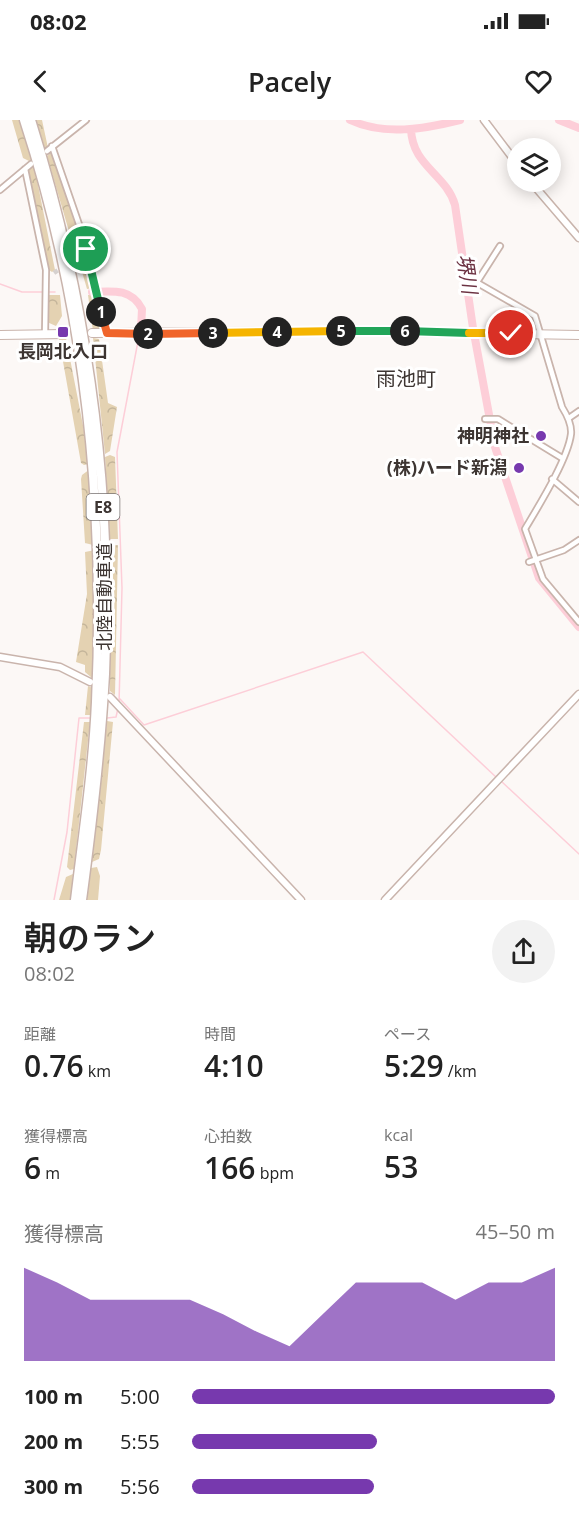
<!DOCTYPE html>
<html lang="ja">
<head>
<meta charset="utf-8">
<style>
	:root { --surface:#fff; --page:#f2f2f2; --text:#222; --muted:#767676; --accent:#7739ae }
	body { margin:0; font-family:"Open Sans","Noto Sans JP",sans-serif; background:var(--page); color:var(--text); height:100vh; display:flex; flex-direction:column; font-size:22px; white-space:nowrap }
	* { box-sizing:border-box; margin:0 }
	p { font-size:20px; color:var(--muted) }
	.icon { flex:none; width:33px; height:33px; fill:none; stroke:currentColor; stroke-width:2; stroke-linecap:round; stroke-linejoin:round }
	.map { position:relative; height:780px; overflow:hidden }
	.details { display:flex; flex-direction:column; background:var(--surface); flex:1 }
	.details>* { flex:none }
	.tools { position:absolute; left:507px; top:18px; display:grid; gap:12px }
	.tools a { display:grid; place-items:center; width:54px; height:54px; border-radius:50%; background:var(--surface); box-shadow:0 3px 15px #0003; font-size:30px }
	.pin { position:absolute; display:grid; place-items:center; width:51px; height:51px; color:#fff; margin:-26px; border:3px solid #fff; border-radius:50%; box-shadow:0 2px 6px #0007 }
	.km { position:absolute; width:30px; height:30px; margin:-15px; border-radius:50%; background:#222; color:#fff; font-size:16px; line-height:30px; text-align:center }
	.round { display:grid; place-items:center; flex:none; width:63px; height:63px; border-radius:32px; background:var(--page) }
	.head { display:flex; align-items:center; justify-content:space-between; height:102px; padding:0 24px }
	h1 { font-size:33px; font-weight:600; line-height:45px }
	.metrics { display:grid; grid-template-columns:repeat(3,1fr); gap:9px; height:102px; padding:6px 24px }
	.metrics div { display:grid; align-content:center }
	.metrics b { font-size:30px; font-weight:600 }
	.metrics small { font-size:16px; font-weight:400 }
	.metrics p { font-size:16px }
	.chart { height:168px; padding:12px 24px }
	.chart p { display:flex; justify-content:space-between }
	.chart svg { width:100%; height:108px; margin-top:6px; fill:var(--accent); opacity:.7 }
	ul { padding:0 24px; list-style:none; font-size:20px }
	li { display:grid; grid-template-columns:96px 72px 1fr; align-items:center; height:45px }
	li i { height:15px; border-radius:8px; background:var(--accent) }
	.status { display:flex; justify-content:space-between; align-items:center; height:42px; padding:0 30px; background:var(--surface); direction:ltr }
	.status svg { height:16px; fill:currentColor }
	header { display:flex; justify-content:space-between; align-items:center; height:78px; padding:0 24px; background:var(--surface); font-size:27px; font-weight:600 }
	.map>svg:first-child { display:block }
	.green { fill:#e4d2b2 }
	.forest { fill:url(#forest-crowns) }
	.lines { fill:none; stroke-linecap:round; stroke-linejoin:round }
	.stream { stroke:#fdced8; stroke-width:1.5 }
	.river { stroke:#fdced8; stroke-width:8 }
	.minor-tunnel { stroke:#d6d1cf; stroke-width:4.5; stroke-dasharray:4.5 2; stroke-linecap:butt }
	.minor-casing { stroke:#c9b4ac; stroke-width:8 }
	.tertiary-casing { stroke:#c9b4ac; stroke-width:9 }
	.primary-casing { stroke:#c9b4ac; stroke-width:10 }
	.motorway-casing { stroke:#c9b4ac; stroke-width:11 }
	.minor { stroke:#fff; stroke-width:4.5 }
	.tertiary { stroke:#fff; stroke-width:6 }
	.primary { stroke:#fff; stroke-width:8 }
	.motorway { stroke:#fff; stroke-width:8 }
	.split-1-casing { stroke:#fff; stroke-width:12 }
	.split-2-casing { stroke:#fff; stroke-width:12 }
	.split-3-casing { stroke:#fff; stroke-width:12 }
	.split-4-casing { stroke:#fff; stroke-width:12 }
	.split-5-casing { stroke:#fff; stroke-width:12 }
	.split-6-casing { stroke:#fff; stroke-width:12 }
	.split-7-casing { stroke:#fff; stroke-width:12 }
	.split-8-casing { stroke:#fff; stroke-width:12 }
	.split-1 { stroke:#22a559; stroke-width:8 }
	.split-2 { stroke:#f0652b; stroke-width:8 }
	.split-3 { stroke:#f0652b; stroke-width:8 }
	.split-4 { stroke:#f5b400; stroke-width:8 }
	.split-5 { stroke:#f5b400; stroke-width:8 }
	.split-6 { stroke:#22a559; stroke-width:8 }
	.split-7 { stroke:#22a559; stroke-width:8 }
	.split-8 { stroke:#f5b400; stroke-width:8 }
	.poi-dot { fill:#7739ae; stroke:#fff; stroke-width:2 }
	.labels { text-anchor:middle; stroke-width:6; stroke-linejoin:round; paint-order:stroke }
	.shield { fill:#fff; stroke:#777270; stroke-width:1.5 }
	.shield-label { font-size:16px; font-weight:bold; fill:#3d3532 }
	.poi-label { font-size:18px; font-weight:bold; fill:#3d3532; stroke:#fff; text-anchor:end }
	.street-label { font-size:18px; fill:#3d3532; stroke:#fff }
	.water-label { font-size:20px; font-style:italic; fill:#6c3242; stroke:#fff }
	.neighbourhood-label { font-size:20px; fill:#3d3532; stroke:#fff }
</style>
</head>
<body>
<div class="status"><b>08:02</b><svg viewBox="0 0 49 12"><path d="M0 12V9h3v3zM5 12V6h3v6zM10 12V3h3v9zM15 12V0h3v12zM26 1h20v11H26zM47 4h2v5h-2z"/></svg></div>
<header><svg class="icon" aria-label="back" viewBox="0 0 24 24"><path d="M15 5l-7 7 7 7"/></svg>Pacely<svg class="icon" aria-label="heart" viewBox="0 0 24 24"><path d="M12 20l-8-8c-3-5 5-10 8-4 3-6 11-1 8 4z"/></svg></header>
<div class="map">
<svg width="579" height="780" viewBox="0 0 579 780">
	<defs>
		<pattern id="forest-crowns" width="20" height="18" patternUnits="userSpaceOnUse" patternTransform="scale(1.5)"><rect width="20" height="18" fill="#e4d2b2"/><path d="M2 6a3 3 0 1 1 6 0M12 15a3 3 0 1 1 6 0" fill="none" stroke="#c4b59a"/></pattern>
	</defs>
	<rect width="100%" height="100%" fill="#fcf8f6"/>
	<path class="green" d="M97,747l3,9 -2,24h-11l4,-32z
		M73,754l-2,26h-12l7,-23z"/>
	<path class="forest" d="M12,0h8l12,39 -3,2 -6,-3z
		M36,0h6l6,28 -3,1z
		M52,32l31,95 -8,5 -28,-96z
		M34,45l21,105 -3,2 -3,-2 -21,-99z
		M84,137l9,27v4l-6,1 -9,-31z
		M48,175h12l2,21 -6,10 -9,-4z
		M88,175h7l6,26 -1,9 -7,1z
		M66,218l22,113v13l-4,1 -3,-2 -22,-124z
		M93,218l6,1 9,64 9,4 -7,44 -5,3z
		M110,335l5,2 3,82h-8l-5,-82z
		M90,349l3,76 -8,-2 -4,-64 1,-4z
		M118,425l-3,150 -5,-4v-141l1,-4z
		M95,430l-1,123 -2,5 -7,-6v-7l-9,-3 11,-68 -2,-42z
		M88,566l5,2 -2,27h-6z
		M107,601l6,1 -12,128 -2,9 -7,3z
		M84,602h6l-16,147 -4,1 -3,-3z"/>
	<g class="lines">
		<path class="stream" d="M0,164l22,8h33
			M120,579l24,26 219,-73 134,126
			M119,584l3,-116 -5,-136 22,-116
			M107,598l9,-1 2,-9
			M501,661l78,73
			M54,780l13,-68 12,-114h14"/>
		<path class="river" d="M350,0c34,16 74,9 110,0
			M559,0l20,8
			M411,9c1,37 35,45 44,76l18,123 22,119 44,131 40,49
			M92,172c20,-1 39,-4 50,17l-1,20"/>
		<path class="minor-tunnel" d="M54,153l26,-19"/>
		<g class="minor-casing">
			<path id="minor" d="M52,26l30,87 25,101
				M47,31l39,-31
				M25,49l21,101 -1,65
				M0,70l31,-26
				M462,154l73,42 27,91c5,8 10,17 9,27 -3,25 -33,73 -46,95l18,50 36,43
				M477,162l23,-36
				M569,298l10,-7
				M485,299h13l64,39
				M552,359l27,23
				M529,442l35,-12 15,-10"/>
		</g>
		<g class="tertiary-casing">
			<path id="tertiary" d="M484,0l34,45
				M531,62l48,56
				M0,537l60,10 30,15
				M110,577l191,203
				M385,780l194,-206"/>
		</g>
		<g class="primary-casing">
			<path id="primary" d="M92,213l263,-2 224,4
				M0,215l64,-1"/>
		</g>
		<g class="motorway-casing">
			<path id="motorway" d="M24,0c61,187 81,386 72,582 -3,66 -13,132 -21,198
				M31,0c56,179 82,367 74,554 -4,76 -13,151 -23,226"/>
		</g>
		<use href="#minor" class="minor"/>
		<use href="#tertiary" class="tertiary"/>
		<use href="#primary" class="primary"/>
		<use href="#motorway" class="motorway"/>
	</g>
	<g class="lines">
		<g class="split-1-casing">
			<path id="split-1" d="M86,129l15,63"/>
		</g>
		<g class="split-2-casing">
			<path id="split-2" d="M101,192l6,21 41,1"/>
		</g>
		<g class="split-3-casing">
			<path id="split-3" d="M148,214l65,-1"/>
		</g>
		<g class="split-4-casing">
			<path id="split-4" d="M213,213l64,-1"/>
		</g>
		<g class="split-5-casing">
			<path id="split-5" d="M277,212l64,-1"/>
		</g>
		<g class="split-6-casing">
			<path id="split-6" d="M341,211h64"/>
		</g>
		<g class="split-7-casing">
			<path id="split-7" d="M405,211l64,2"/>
		</g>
		<g class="split-8-casing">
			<path id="split-8" d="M469,213h42"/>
		</g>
		<use href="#split-1" class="split-1"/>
		<use href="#split-2" class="split-2"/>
		<use href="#split-3" class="split-3"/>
		<use href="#split-4" class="split-4"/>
		<use href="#split-5" class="split-5"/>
		<use href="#split-6" class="split-6"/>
		<use href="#split-7" class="split-7"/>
		<use href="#split-8" class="split-8"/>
	</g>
	<g class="poi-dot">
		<rect x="57" y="206" width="12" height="12" rx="3"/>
		<circle cx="541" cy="316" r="6"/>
		<circle cx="519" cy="348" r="6"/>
	</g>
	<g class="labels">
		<rect class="shield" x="86.5" y="374" width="33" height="26" rx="4.5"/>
		<g class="shield-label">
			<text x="103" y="393">E8</text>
		</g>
		<g class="poi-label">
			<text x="63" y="238" text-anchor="middle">長岡北入口</text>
			<text x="529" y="322">神明神社</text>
			<text x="507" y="354">(株)ハード新潟</text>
		</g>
		<g class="street-label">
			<text transform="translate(105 477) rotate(-90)" y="6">北陸自動車道</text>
		</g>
		<g class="water-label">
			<text transform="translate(467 154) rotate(81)" y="7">堺川</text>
		</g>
		<g class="neighbourhood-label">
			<text x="406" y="266">雨池町</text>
		</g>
	</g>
</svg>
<div class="tools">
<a><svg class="icon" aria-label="layers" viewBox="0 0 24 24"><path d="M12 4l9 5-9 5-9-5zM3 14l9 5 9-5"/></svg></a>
</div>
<div class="pin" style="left:86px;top:129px;background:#1e9e55"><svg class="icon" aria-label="arrive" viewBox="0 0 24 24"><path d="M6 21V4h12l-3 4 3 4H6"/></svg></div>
<div class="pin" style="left:511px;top:213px;background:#d93025"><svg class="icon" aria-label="check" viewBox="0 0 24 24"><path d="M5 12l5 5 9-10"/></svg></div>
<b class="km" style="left:101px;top:192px">1</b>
<b class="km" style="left:148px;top:214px">2</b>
<b class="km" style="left:213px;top:213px">3</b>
<b class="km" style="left:277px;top:212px">4</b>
<b class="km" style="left:341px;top:211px">5</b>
<b class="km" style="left:405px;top:211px">6</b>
</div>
<section class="details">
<div class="head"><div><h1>朝のラン</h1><p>08:02</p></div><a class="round"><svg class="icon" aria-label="share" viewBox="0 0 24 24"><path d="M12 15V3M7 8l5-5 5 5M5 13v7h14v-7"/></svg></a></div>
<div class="metrics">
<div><p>距離</p><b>0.76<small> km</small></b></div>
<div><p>時間</p><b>4:10</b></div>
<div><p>ペース</p><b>5:29<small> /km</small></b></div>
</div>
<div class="metrics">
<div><p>獲得標高</p><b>6<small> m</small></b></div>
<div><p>心拍数</p><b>166<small> bpm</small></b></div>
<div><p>kcal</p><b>53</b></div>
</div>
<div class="chart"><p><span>獲得標高</span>45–50 m</p>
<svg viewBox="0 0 160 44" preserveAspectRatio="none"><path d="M0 44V6L10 12L20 19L30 19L40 19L50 19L60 25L70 32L80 38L90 25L100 12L110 12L120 12L130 19L140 12L150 12L160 6V44z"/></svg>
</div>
<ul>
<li><b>100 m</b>5:00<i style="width:100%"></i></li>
<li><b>200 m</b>5:55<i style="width:51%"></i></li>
<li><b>300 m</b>5:56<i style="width:50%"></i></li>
</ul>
</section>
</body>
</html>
